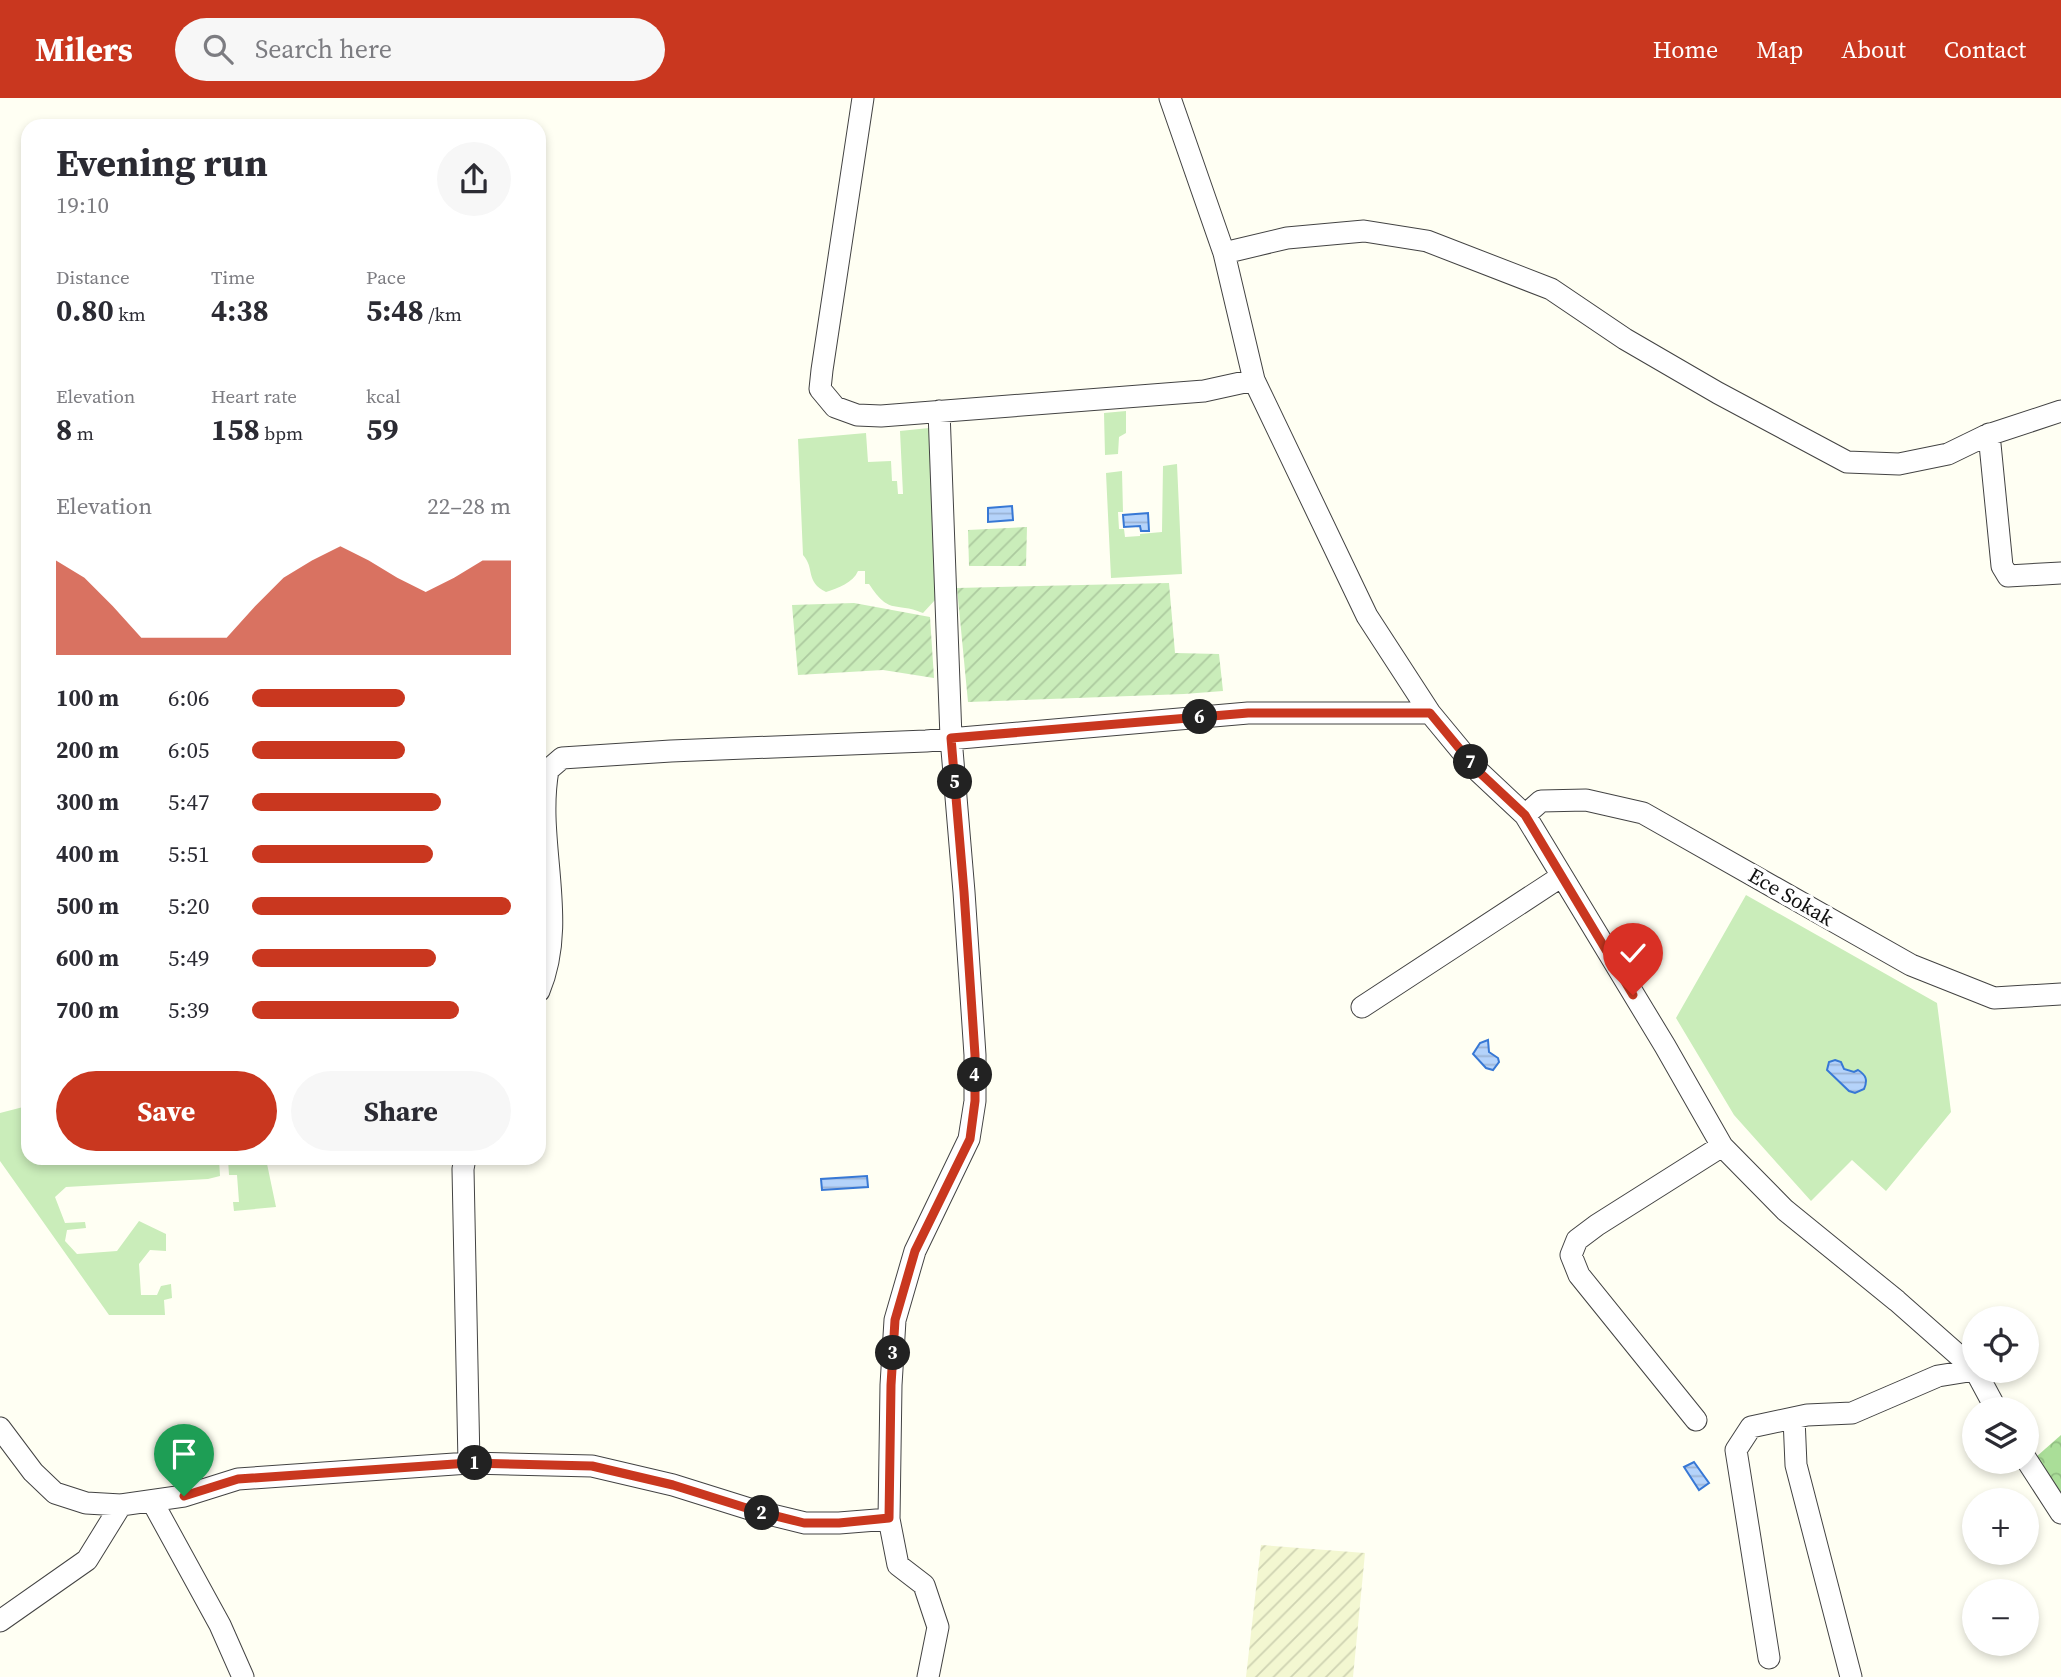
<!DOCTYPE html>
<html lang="en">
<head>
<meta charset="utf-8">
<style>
	:root { --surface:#fff; --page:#f7f7f7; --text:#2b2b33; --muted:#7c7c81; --accent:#c9371f }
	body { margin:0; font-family:"Source Serif 4",serif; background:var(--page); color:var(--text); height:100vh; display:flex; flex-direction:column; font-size:26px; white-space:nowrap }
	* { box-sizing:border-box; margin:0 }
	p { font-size:23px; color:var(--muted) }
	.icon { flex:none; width:38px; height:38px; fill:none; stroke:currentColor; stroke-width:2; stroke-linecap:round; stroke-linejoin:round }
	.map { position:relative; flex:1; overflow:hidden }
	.panel { position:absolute; left:21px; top:21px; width:525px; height:1046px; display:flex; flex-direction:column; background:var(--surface); border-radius:21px; box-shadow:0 4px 10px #0003 }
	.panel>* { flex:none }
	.tools { position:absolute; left:1962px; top:1208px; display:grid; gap:14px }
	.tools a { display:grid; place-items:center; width:77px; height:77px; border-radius:50%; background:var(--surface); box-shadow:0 4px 10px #0003; font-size:35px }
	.pin { position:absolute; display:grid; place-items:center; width:60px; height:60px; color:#fff; margin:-72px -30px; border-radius:50% 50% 50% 0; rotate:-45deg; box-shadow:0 0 7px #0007 }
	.pin .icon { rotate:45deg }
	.km { position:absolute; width:35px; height:35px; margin:-18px; border-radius:50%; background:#222; color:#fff; font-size:19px; line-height:35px; text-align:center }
	.round { display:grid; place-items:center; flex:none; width:74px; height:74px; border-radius:37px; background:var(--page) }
	.head { display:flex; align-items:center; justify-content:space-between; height:119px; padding:0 35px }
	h1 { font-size:38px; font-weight:700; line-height:52px }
	.stats { display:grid; grid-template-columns:repeat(3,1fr); gap:10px; height:119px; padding:7px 35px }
	.stats div { display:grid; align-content:center }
	.stats b { font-size:30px; font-weight:700 }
	.stats small { font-size:19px; font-weight:400 }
	.stats p { font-size:19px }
	.chart { height:196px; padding:14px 35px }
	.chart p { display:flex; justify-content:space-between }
	.chart svg { width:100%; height:126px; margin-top:7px; fill:var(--accent); opacity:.7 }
	.primary-button { display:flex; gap:14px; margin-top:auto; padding:14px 35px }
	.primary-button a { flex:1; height:80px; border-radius:42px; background:var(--accent); color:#fff; font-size:28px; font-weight:700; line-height:80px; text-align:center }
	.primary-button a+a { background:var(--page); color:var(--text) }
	ul { padding:0 35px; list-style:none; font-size:23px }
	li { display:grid; grid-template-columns:112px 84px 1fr; align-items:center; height:52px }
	li i { height:18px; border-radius:9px; background:var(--accent) }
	header { display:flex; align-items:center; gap:42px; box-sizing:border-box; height:98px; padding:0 35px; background:var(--accent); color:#fff }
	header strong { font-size:33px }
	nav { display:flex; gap:38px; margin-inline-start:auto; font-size:24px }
	.search { width:490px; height:63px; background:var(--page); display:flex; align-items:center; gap:18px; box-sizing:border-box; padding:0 24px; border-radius:38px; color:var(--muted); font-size:26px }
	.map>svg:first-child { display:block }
	.farmland { fill:url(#farmland-furrows) }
	.grass { fill:#caedba }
	.forest { fill:url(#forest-crowns) }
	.garden { fill:url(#garden-furrows) }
	.water { fill:url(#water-rules); stroke:#3778d5; stroke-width:2 }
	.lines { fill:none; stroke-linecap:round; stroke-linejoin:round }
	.street-casing { stroke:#434343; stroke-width:23 }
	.street { stroke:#fff; stroke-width:21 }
	.route-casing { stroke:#fff; stroke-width:14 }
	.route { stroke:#c9371f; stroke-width:9 }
	.labels { text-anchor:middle; stroke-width:7; stroke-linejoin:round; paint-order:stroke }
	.street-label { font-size:21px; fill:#101010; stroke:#fff }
</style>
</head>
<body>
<header>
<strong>Milers</strong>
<div class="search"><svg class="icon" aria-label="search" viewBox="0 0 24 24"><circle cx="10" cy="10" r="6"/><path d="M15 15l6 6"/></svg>Search here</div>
<nav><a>Home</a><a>Map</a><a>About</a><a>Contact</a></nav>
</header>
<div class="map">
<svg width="2061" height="1579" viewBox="0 0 2061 1579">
	<defs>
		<pattern id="farmland-furrows" width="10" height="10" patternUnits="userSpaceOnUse" patternTransform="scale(1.75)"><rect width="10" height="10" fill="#f3f7d1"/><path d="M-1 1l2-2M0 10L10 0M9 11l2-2" fill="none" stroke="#cfd3b2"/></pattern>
		<pattern id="forest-crowns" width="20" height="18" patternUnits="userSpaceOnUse" patternTransform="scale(1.75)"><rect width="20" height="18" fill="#aade98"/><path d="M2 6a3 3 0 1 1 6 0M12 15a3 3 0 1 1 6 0" fill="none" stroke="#91bd82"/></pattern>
		<pattern id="garden-furrows" width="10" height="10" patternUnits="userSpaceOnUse" patternTransform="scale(1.75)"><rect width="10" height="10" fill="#caedba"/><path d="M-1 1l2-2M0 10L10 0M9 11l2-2" fill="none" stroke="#acca9f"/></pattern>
		<pattern id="water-rules" width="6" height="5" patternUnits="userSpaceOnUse" patternTransform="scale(1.75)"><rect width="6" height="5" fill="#b5d3fa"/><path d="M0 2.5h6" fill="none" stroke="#9bb4d5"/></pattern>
	</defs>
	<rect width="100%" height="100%" fill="#fffff3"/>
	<path class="farmland" d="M1261,1447l104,8 -12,124h-107z"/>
	<path class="grass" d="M1126,313v22l-7,4 -1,17 -13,1 -1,-42z
		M929,330l6,172 -12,13c-29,-12 -33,3 -54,-29h-4v-13h-7c-5,12 -20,17 -32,21 -21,-10 -11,-24 -23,-37l-5,-116 68,-6 2,29 23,-1 1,20h5l1,13h5l-3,-63z
		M1177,366l5,110 -71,4 -5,-105 16,-2 1,41h-5l1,17h5l1,8 15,-1v-2l22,-2 1,-66z
		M1746,797l191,108 14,109 -65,79 -34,-31 -41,41 -77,-86 -58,-97z
		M27,1008l1,52 191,1 1,17 -12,3 -142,8 -11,10 10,26 20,-1 1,6 -19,2 -2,11 12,13 40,-3 22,-30 27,13v17l-16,-1 -11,14 2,31h16l4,-9 10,-2 1,14 -8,2 1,15h-56l-109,-154v-48z
		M228,1061h38l10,48 -42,4 -1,-9h6l-2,-27h-8z"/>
	<path class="forest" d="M2061,1337v66l-25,-44z"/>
	<path class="garden" d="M1027,429l-1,39h-57l-1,-36z
		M1169,485l6,70 44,1 4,37 -39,3 -216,8 -11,-114z
		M854,505l76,14 4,61 -51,-8 -85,5 -6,-70z"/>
	<path class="water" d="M1012,408l1,14 -25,2v-14z
		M1148,415l1,18h-8l-1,-5 -16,1 -1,-12z
		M1488,942l1,12 9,6 1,4 -6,8 -7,-2 -13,-14 7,-11z
		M1835,962l6,2 3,7 10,3 4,-2c8,5 10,10 6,19l-9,4 -6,-2 -22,-21 2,-8z
		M867,1078l1,11 -46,3 -1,-11z
		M1694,1364l15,21 -10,7 -15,-23z"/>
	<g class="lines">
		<g class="street-casing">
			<path id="street" d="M863,0l-41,272 -2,19 15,18 22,8 24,1 323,-25 50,-11 113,236 63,97
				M1170,0l54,155
				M1254,282l-30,-127 63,-15 77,-7 63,10 124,48 74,50 93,54 129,69 52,2 49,-10 37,-18 76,-25
				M1989,336l13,132 6,10 53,-3
				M1525,717l16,-14 45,-1 57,13 268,152 83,33 67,-4
				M539,893c30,-71 -4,-148 9,-221l14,-12 109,-7 255,-10 322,-28h182l48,58 47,44 140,231 57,100 63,64 112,91 77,68
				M1362,909l200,-131
				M465,1060l-2,11 6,294
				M1975,1272l21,39
				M1794,1320l2,47 55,212
				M1696,1322l-117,-145 -8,-20 6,-15 20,-15 125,-79
				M0,1330l33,44 22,21 31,10 35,2 63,-9 54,-17 231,-16 123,3 81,19 83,26 49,12h34l50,-4
				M2026,1361l35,54
				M152,1403l68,124 23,52
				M0,1523l87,-61 34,-55
				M1769,1560l-33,-208 15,-23 56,-12 45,-2 86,-37 37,-6
				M928,1579l10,-50 -14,-42 -26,-20 -9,-46 2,-134 4,-65 20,-69 54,-112 6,-38v-46l-11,-163 -13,-154 -12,-327"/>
		</g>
		<use href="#street" class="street"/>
	</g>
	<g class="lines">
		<g class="route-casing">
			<path id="route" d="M184,1398l54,-17 231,-16 123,3 81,19 83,26 48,12h35l50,-5 2,-133 4,-65 20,-69 55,-112 5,-38v-46l-11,-163 -13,-154 297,-25h182l48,58 47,44 108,180"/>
		</g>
		<use href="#route" class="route"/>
	</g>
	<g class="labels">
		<g class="street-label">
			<text transform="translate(1791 799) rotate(30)" y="7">Ece Sokak</text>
		</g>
	</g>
</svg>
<div class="tools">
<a><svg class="icon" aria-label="locate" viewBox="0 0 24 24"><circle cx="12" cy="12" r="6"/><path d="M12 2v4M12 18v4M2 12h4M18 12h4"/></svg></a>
<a><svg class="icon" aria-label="layers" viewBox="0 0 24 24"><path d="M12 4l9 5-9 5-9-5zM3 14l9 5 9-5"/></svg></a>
<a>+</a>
<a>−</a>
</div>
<div class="pin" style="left:184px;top:1398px;background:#1e9e55"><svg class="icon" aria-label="arrive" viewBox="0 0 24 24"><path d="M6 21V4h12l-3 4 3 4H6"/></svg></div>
<div class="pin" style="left:1633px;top:897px;background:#d93025"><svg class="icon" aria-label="check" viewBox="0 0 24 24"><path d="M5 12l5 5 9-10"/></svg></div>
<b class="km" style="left:475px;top:1365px">1</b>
<b class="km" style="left:762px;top:1415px">2</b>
<b class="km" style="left:893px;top:1255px">3</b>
<b class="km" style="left:975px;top:977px">4</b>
<b class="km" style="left:955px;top:684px">5</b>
<b class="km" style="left:1200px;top:619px">6</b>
<b class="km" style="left:1471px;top:664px">7</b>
<section class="panel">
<div class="head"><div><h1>Evening run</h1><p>19:10</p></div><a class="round"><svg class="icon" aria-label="share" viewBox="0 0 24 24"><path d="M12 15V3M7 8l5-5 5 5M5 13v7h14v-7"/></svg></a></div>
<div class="stats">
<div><p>Distance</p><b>0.80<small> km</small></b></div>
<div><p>Time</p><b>4:38</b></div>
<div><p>Pace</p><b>5:48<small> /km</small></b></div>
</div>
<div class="stats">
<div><p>Elevation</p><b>8<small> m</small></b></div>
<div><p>Heart rate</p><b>158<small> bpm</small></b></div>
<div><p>kcal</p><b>59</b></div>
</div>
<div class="chart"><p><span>Elevation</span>22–28 m</p>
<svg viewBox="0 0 160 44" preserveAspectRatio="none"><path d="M0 44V11L10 17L20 27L30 38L40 38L50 38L60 38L70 27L80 17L90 11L100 6L110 11L120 17L130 22L140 17L150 11L160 11V44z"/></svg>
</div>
<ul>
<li><b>100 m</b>6:06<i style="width:59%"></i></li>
<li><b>200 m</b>6:05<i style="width:59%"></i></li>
<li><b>300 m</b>5:47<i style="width:73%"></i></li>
<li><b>400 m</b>5:51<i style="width:70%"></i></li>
<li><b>500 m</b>5:20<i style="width:100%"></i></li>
<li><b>600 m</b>5:49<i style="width:71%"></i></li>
<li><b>700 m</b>5:39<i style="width:80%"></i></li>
</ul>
<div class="primary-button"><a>Save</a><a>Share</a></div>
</section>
</div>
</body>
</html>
